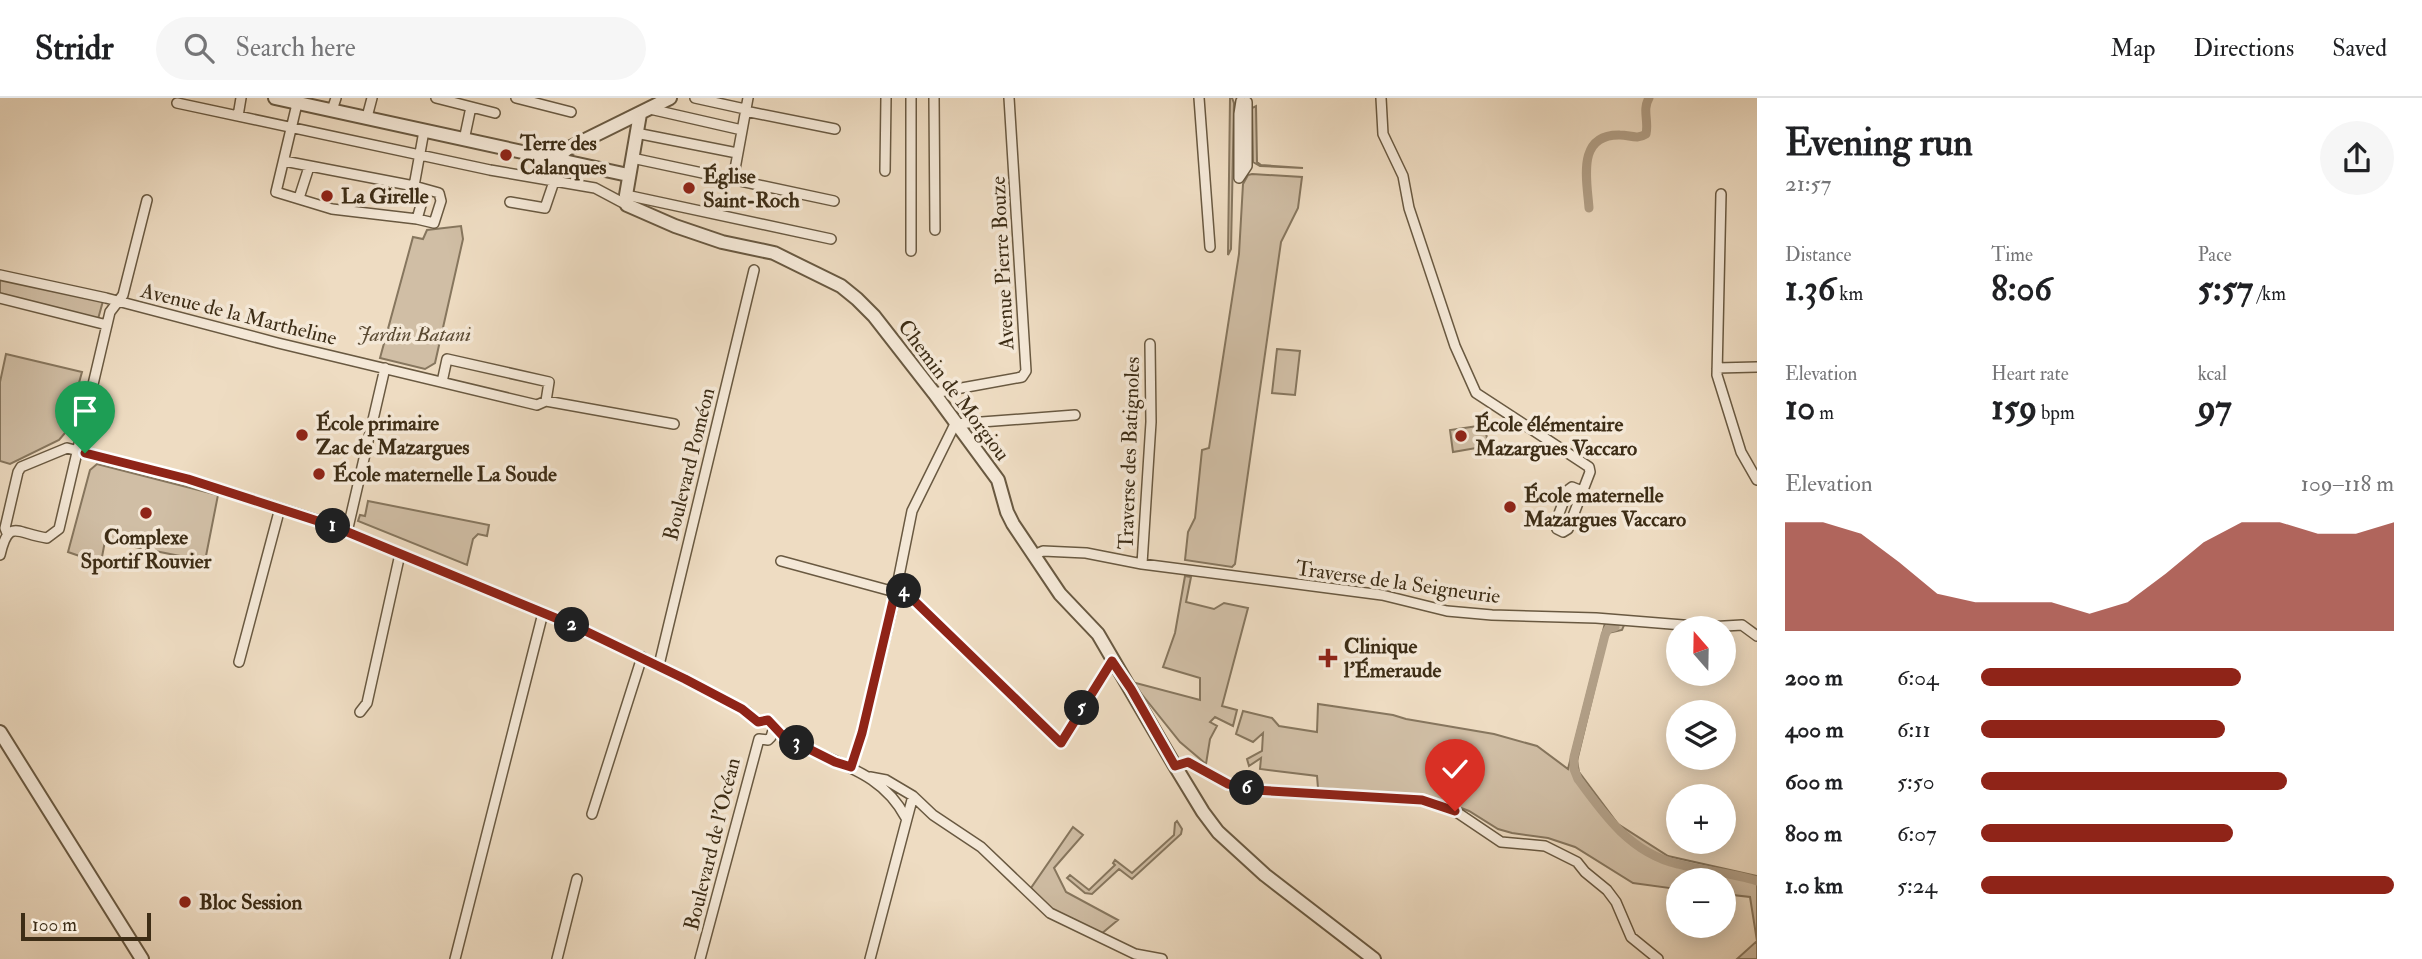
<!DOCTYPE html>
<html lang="en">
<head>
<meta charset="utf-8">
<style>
	:root { --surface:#fff; --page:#f6f6f6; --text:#202124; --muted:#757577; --line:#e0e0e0; --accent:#8f2418 }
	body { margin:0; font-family:"IM FELL Double Pica",serif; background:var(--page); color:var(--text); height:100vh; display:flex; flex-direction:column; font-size:26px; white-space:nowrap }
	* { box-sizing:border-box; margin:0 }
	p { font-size:23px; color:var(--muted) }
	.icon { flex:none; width:38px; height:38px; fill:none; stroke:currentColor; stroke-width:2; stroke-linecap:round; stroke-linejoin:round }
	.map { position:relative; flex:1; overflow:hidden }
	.panel { display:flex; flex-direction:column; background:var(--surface); width:665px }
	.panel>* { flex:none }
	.needle { width:46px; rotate:340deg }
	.tools { position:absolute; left:1666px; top:518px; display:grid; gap:14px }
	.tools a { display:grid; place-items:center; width:70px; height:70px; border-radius:50%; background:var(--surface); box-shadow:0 4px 18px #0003; font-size:35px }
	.scale { position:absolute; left:21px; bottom:18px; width:130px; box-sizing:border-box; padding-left:7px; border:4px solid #3d2d16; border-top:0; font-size:19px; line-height:24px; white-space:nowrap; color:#3d2d16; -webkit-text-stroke:5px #f4e8d7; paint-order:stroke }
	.pin { position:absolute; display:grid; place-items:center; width:60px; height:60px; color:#fff; margin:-72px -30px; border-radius:50% 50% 50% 0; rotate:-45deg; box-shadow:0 0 7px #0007 }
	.pin .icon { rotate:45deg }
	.km { position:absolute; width:35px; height:35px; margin:-18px; border-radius:50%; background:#222; color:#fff; font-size:19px; line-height:35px; text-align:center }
	.round { display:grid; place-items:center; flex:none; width:74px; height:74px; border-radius:37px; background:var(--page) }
	.head { display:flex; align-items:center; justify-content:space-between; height:119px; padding:0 28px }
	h1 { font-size:38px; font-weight:800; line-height:52px }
	.metrics { display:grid; grid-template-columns:repeat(3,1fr); gap:10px; height:119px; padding:7px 28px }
	.metrics div { display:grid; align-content:center }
	.metrics b { font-size:35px; font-weight:800 }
	.metrics small { font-size:19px; font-weight:400 }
	.metrics p { font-size:19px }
	.chart { height:196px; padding:14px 28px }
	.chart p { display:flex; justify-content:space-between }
	.chart svg { width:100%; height:126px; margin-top:7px; fill:var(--accent); opacity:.7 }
	ul { padding:0 28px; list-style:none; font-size:23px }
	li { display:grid; grid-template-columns:112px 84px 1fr; align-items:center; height:52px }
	li i { height:18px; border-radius:9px; background:var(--accent) }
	header { display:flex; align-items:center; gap:42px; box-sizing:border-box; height:98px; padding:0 35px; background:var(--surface); border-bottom:2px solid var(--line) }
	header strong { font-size:33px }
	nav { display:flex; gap:38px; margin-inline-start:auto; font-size:24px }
	.search { width:490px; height:63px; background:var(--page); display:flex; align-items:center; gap:18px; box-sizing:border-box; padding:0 24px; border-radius:38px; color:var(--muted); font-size:26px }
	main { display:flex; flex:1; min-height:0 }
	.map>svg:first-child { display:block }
	.green { fill:#d0bea5; stroke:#86765e; stroke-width:2 }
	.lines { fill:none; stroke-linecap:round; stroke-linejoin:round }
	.canal { stroke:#b2a088; stroke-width:9 }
	.minor-casing { stroke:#695941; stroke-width:12 }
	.tertiary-casing { stroke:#695941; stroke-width:16 }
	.minor { stroke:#f4e8d7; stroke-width:9 }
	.tertiary { stroke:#f4e8d7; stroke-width:12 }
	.route-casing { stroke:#fff; stroke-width:14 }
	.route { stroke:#8f2418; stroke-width:9 }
	.poi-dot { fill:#8f2418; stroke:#f4e8d7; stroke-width:2.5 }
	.labels { text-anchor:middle; stroke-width:7; stroke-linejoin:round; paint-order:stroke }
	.poi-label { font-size:21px; font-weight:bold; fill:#3d2d16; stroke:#f4e8d7; text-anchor:start }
	.street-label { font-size:21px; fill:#3d2d16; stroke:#f4e8d7 }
	.park-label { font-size:21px; font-style:italic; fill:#5a4a33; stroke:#f4e8d7 }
</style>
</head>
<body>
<header>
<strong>Stridr</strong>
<div class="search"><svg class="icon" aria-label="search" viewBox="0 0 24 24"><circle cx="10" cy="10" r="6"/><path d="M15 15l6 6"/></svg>Search here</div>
<nav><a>Map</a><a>Directions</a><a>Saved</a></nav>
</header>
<main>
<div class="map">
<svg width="1757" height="861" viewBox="0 0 1757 861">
	<rect width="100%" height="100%" fill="#eedcc2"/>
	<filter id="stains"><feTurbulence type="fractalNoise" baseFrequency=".00286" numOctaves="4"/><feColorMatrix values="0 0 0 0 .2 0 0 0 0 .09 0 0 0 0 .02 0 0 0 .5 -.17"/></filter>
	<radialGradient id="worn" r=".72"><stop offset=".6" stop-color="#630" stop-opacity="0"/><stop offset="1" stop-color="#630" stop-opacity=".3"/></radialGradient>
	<path class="green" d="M1230,0h2l2,5 -3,146 -3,6z
		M1256,8l1,56 4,3 42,3 -43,-2 -7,-4 -1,-54z
		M1252,76l50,3 -4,31 -17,34 -46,322 -3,3 -47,-7 3,-28 7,-14 7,-68 7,-2 30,-194 4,-70 5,-9z
		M461,128l2,13 -28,124 -10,6 -45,-11 33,-121 10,2 4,-9z
		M0,180l103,23 -5,18 -98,-25z
		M1277,251l23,2 -5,44 -23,-2z
		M6,256l76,18 -17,61 -6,7 -49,24 -10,-3v-79z
		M1485,327l3,21 -35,6 -3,-22z
		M97,366l121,31 -13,66 -100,-20 -3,16 -11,3 -23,-8 22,-82z
		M368,403l121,24 -2,11 -9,-2 -5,5 -6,26 -109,-44 2,-6 5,1z
		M1185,478l6,1 -5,25 28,7 10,-6 24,5 -26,98 15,4 -4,16 -18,-9 -5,5 7,4 -7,13 -4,25 -26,-22 -48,-60 68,18v-22l-37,-11 12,-34z
		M1605,525h20l-3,7 -14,3 -31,128 2,11 39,52 50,32 89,20v83h-20l20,-18 -7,-44 -26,-3v-14h-46v14l-8,-1v-5l-37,-5 -58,-36 -27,-9 -36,-5 -14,-4 -29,-18 -29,-11 -36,-6 -86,-6 -1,-12 -57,-7 1,-11 -12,8 -2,-7 15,-8 1,-18 -10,9 -17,-8 7,-23 29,7 7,8 38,6 1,-28 75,11 13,4 88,15 43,12 31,23z
		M1177,723l5,8 -1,5 -49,45 -13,-10 -27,25 -7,-1 -18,-15 3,-3 19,15 26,-25 -2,-2 2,-3 17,13 42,-38 1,-12z
		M1073,729l10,8 -29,33 12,24 52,28 -17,14 -49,-24 -21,-22z"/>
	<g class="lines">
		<path class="canal" d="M1589,110c-2,-28 -13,-74 31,-73 10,0 17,5 26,-1 3,-13 -4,-24 3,-36
			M1615,529l-7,2 -3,6 -31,122v12l4,10c26,36 53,74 100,85 26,7 54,9 79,17"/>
		<g class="minor-casing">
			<path id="minor" d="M436,0l59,15
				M516,0l55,14
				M695,0l50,11
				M934,0l1,132
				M1199,0l11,149
				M1381,0l2,36 20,42 6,32 46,138 21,47 113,74 1,5 -22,57 -5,3 -6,-3 -2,-5 13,-34 4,-3 10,4
				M294,2l2,8 -20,84 56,17 85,10
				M177,5l313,67 105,18 32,17
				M650,11l92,21
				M332,12l4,-12
				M745,13l90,18
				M238,18l3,-18
				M367,19l5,-19
				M636,35l101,20
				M464,42l7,-33
				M632,60l202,43
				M284,63l130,25 25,7 2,8 -7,22 -17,-4 8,-28
				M885,73l1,-73
				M1239,80l8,-12v-64
				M1239,80v-64l2,-13
				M733,82l15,-82
				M414,88l10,-55
				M1721,96l-4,181 24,77 16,28
				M626,97l205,44
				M299,100l10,-31
				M510,104l35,6 16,-47
				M911,153v-153
				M0,177l106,23 172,45 259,62 9,-4 128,23
				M0,200l107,27
				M1717,270l40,-1
				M442,284l5,-23 102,23 -3,19
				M934,295l88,-16 4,-6 -17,-273
				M347,434l38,-164
				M7,435l-2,-5 13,-56 3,-5 46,-19 121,31 139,44 248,103 110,53 61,32 12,11
				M0,457c9,-38 17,-21 47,-17l12,-9 51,-217 13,-17 24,-95
				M1034,457l9,-4 43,2 56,11 240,31 65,16 45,4 104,3 112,9 34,-2 15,11
				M781,463l114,31
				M1142,466l9,-142 -1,-78
				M897,486l164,159 51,-82
				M239,564l41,-154
				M659,567l95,-395
				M360,614l7,-9 33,-149
				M758,624l10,-2c6,5 9,11 15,16 5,4 13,7 19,10 41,20 81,28 104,72
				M759,641l9,1 3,-3 3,-10
				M1175,668l13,-4 40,22 27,6 167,10 33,11 46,31 44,4 32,16 8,10 22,18 9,12 15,35 27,22
				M851,669l11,-34 33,-137 17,-85 43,-87 120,-9
				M870,679l16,3 27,16 20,19 48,32 69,66 85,41 27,5
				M592,716l50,-157
				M455,861l88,-346
				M557,861l20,-80
				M700,861l59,-220
				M870,861l43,-163"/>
		</g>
		<g class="tertiary-casing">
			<path id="tertiary" d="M275,0l353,77
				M640,16l-14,81 1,10 48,21 47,16 52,11 67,33 16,13 17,17 60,77 64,87 9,32 6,12 47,70 38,40 77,132 28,46 15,20 47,43 109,84
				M555,62l12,-11 103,-51
				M0,634l142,227"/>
		</g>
		<use href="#minor" class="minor"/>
		<use href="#tertiary" class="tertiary"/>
	</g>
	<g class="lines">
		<g class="route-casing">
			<path id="route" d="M85,355l103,26 145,47 242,100 110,53 57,30 16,13 10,-2 15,16 52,26 16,5 11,-34 35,-149 164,159 51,-82 19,28 44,77 13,-4 40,22 27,6 167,10 33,11"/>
		</g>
		<use href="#route" class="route"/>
	</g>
	<g class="poi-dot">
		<circle cx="506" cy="57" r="7"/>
		<circle cx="689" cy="90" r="7"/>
		<circle cx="327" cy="98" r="7"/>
		<circle cx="302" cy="337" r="7"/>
		<circle cx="1461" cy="338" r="7"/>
		<circle cx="319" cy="376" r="7"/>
		<circle cx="1510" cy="409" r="7"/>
		<circle cx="146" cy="415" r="7"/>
		<path d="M1324.5 549.5h7v7h7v7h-7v7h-7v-7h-7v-7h7z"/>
		<circle cx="185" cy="804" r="7"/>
	</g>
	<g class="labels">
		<g class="poi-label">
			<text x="520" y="52">Terre des<tspan x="520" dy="24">Calanques</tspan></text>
			<text x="703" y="85">Église<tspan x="703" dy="24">Saint-Roch</tspan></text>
			<text x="341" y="105">La Girelle</text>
			<text x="316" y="332">École primaire<tspan x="316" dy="24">Zac de Mazargues</tspan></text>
			<text x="1475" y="333">École élémentaire<tspan x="1475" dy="24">Mazargues Vaccaro</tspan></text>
			<text x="333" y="383">École maternelle La Soude</text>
			<text x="1524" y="404">École maternelle<tspan x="1524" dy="24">Mazargues Vaccaro</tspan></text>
			<text x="146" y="446" text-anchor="middle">Complexe<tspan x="146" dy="24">Sportif Rouvier</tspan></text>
			<text x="1344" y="555">Clinique<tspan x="1344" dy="24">l'Émeraude</tspan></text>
			<text x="199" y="811">Bloc Session</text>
		</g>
		<g class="street-label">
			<text transform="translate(1002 165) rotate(-93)" y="7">Avenue Pierre Bouze</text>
			<text transform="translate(239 216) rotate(14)" y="7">Avenue de la Martheline</text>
			<text transform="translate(954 292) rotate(53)" y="7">Chemin de Morgiou</text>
			<text transform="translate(1129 355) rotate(-88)" y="7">Traverse des Batignoles</text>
			<text transform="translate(689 366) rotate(-76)" y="7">Boulevard Poméon</text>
			<text transform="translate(1398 484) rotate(8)" y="7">Traverse de la Seigneurie</text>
			<text transform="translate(712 746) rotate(-76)" y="7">Boulevard de l'Océan</text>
		</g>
		<g class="park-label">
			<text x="414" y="243">Jardin Batani</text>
		</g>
	</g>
	<rect width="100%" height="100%" filter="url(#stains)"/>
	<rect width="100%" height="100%" fill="url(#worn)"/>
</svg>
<div class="tools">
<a><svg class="needle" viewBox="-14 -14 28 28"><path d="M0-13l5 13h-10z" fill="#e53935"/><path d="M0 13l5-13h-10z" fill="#757577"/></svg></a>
<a><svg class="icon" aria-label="layers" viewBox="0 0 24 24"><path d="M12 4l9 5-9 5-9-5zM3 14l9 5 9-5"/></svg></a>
<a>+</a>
<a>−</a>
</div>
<div class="scale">100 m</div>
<div class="pin" style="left:85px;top:355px;background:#1e9e55"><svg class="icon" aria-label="arrive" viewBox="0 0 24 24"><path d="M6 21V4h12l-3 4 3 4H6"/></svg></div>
<div class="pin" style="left:1455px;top:713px;background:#d93025"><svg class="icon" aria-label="check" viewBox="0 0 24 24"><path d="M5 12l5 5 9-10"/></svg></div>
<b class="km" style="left:333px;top:428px">1</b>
<b class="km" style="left:572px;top:527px">2</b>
<b class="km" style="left:797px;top:645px">3</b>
<b class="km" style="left:904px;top:493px">4</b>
<b class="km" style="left:1082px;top:610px">5</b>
<b class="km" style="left:1247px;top:690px">6</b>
</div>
<section class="panel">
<div class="head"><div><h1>Evening run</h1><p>21:57</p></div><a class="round"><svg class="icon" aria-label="share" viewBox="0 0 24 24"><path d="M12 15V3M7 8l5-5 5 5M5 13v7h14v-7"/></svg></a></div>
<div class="metrics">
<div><p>Distance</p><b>1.36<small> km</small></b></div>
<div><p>Time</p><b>8:06</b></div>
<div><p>Pace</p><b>5:57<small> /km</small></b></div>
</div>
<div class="metrics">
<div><p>Elevation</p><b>10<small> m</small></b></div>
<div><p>Heart rate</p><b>159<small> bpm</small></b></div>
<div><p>kcal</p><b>97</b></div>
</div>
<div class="chart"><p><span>Elevation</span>109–118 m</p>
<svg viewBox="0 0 160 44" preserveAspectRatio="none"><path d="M0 44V6L10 6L20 10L30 20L40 31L50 34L60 34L70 34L80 38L90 34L100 24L110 13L120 6L130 6L140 10L150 10L160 6V44z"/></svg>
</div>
<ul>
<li><b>200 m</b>6:04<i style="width:63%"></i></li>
<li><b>400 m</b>6:11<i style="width:59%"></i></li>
<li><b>600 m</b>5:50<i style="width:74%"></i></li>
<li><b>800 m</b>6:07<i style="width:61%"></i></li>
<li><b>1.0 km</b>5:24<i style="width:100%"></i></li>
</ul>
</section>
</main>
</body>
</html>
